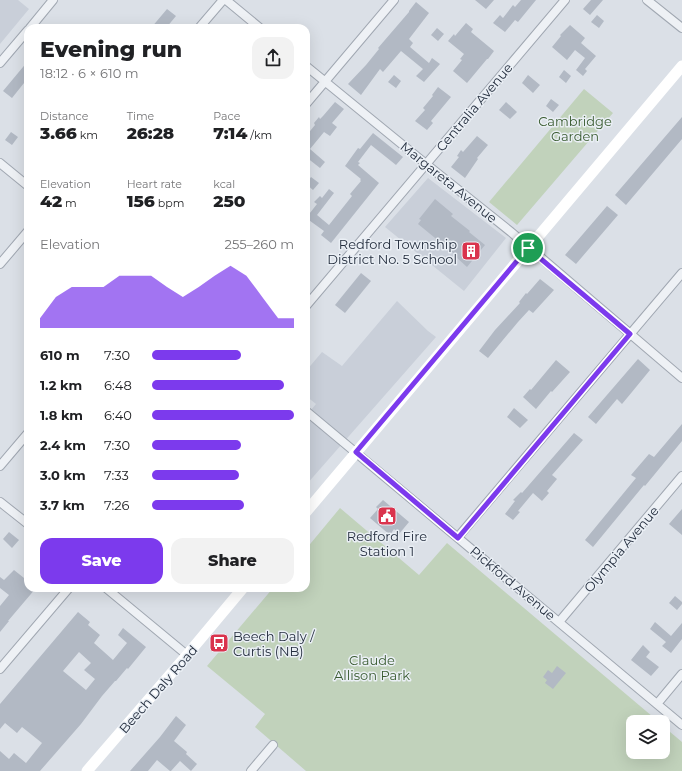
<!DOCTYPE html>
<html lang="en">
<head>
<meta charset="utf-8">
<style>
	:root { --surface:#fff; --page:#f2f2f2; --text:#202124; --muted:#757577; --accent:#7c3aed }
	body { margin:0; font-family:Montserrat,sans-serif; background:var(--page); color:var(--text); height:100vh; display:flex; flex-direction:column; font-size:15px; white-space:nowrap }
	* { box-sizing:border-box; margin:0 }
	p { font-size:13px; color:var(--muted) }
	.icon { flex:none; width:22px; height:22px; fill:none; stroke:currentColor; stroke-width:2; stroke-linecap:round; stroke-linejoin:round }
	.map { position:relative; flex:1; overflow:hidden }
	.side { position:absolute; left:24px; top:24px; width:286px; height:568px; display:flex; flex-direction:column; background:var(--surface); border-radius:12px; box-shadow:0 4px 16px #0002 }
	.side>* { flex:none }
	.fabs { position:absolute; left:626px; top:715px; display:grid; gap:8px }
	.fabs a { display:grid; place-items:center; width:44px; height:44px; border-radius:8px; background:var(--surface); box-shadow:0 4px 16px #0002; font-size:20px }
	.pin { position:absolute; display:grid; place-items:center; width:34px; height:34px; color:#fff; margin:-17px; border:2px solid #fff; border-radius:50%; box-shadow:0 1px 4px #0007 }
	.round { display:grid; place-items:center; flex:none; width:42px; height:42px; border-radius:12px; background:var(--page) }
	.summary { display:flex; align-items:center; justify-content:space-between; height:68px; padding:0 16px }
	h1 { font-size:22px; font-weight:800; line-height:30px }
	.stats { display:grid; grid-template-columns:repeat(3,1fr); gap:6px; height:68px; padding:4px 16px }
	.stats div { display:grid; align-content:center }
	.stats b { font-size:17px; font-weight:800 }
	.stats small { font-size:11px; font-weight:400 }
	.stats p { font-size:11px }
	.chart { height:112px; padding:8px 16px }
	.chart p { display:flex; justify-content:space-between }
	.chart svg { width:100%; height:72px; margin-top:4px; fill:var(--accent); opacity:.7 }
	.primary-button { display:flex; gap:8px; margin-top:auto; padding:8px 16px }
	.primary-button a { flex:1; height:46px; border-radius:12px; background:var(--accent); color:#fff; font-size:16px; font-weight:800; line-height:46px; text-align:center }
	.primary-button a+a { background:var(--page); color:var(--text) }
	ul { padding:0 16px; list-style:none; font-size:13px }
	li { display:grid; grid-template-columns:64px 48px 1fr; align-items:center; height:30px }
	li i { height:10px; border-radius:5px; background:var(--accent) }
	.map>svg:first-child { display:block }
	.built { fill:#c9cfd9 }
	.green { fill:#c1d2bb }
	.building { fill:#b2b9c4; fill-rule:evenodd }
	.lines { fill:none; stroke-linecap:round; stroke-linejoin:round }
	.minor-casing { stroke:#a0a7b1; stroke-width:10 }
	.minor { stroke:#eef1f5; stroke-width:8 }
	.secondary { stroke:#fff; stroke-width:11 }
	.route-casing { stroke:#fff; stroke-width:8 }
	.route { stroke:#7c3aed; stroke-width:5 }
	.labels { text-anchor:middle; stroke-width:3; stroke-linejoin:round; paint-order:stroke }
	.street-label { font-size:13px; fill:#242e3e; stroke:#eaeff5 }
	.park-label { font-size:13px; fill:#395b30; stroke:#eaeff5 }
	.poi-label { font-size:13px; fill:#242e3e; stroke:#eaeff5; text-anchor:end }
</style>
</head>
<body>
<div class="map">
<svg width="682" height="771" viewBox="0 0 682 771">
	<rect width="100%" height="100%" fill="#dbe0e7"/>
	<path class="built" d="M0,0h18l11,9 -29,35z
		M428,178l78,60 -42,53 -79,-64z
		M397,301l31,30 8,6 -130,148v-69l10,-12 -10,-8v-25l16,-19 20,14z"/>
	<path class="green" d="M584,89l29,24 -96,112 -28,-23z
		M340,508l79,67 28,-32 212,179h-26v30h30v-26l19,16v29h-376l-51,-44 10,-13 -58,-48 66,-78h33v-39z"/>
	<path class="building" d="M475,0h19l-8,9z
		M521,0h15l-18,22 -3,-2 -10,12 -12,-9 7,-8 3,3 10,-13 2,2z
		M591,0h12l-13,15 -7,-6z
		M416,2l13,11 -20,26 4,4 -3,4 19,16 3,-5 8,6 -16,18 -8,-6 7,-7 -22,-18 -18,21 -3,-3 -19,26 -13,-11 18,-19 13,-16 -1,-1 31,-36v-1z
		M167,9l9,7 -10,12h-15z
		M597,15l7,6 -5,7 -8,-6z
		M466,23l7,6 -2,3 23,19 -6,8h-1l-20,24 -14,-12 9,-11 -2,-1 4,-5 -16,-13 6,-7 1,2z
		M570,25l15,13 -4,5 15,13 -11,13 2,2 -4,5 -7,-6 9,-12 -10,-8 -8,10 -15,-13 9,-11 -1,-1z
		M437,28l7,6 -6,7 -7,-6z
		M28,61v17l-16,20 -9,-7z
		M564,70l7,6 -5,7 -7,-6z
		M394,75l7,6 -5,7 -8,-6z
		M528,75l12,10 -7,8 -11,-10z
		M438,87l13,10 -20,24 2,2 -6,7 -12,-9 10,-11 -2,-2 10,-12 -1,-1z
		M551,99l8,6 -6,7 -7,-6z
		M335,102l9,7 -12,14 5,4 -7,9 -6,-4 -14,17 15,13 -5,6 -14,-11v-21l9,-11 -1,-2 5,-6 1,2 3,-3z
		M506,102l11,10 -7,7 -11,-9z
		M682,117v22l-56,66 -11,-10z
		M11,132l7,5 -6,8 -7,-5z
		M373,133l30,24 -7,8 -25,-20 -13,17 2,1 -2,2 21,18 -48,60 -10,-8 3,-4 -18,-13 11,-14 -3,-2 6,-6 2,2 7,-9 5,4 -17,22 12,10 23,-29 -2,-2 11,-13 -1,-1 1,-1 -16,-13 13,-18 2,1z
		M477,136l11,9 -11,13 1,1 -13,19 -14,-11 8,-10 -2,-1 4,-6 2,2z
		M311,177l8,6 -6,7 -7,-6z
		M435,199l18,15 -2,2 19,15 -1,1 16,13 -18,22 -11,-10 1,-1 -39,-32 3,-4 -2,-1z
		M607,206l11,9 -42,49 -11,-9z
		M361,273l10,8 -26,32 -10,-8z
		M540,279l14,11 -21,23 -4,-3 -11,12 -30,36 -9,-7 16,-21 25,-27 -1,-1 7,-9 1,1z
		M638,359l12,11 -18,22 -10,12 -5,-5 -21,25 -8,-7z
		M556,360l14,12 -18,20 -1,-1 -15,18 -13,-12 7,-8 1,1z
		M514,408l14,12 -8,8 -13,-11z
		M682,424v17l-37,45 -1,-1 -51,62 -8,-7 51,-62 -5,-3 18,-21 5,3z
		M574,433l9,7 -31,35 5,4 -10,12 2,2 -7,8 -9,-8 -15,18 2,1 -7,8 -8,-6 10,-13 -2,-1 8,-8 1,1z
		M383,500l26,22 -10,12 -5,-5 -4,6 -20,-17 8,-9 -2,-2z
		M682,509v26l-13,-11z
		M9,532l10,8 -7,8 -9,-9z
		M14,570l10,8 4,-5v15h8l-28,33h1l-9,11v-26l9,-11 -9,-7v-11l4,3z
		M675,596l7,6v2l-5,6 -8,-7z
		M78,612l12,10 -2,3 12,10 -6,8 19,17 14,-17 -9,-8 5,-7 23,19 -18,22 -1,-1 -11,13h-1l-13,15 -21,28 -41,47h-40v-20l9,8 5,-6 12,10 16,-20 -20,-16 -5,6 -12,-10 -5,6v-25zM79,652l12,11 -7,7 11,9 -9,11 -23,-19z
		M655,622l16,14 11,-13v16l-11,14 -9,-7 4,-4 -16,-13z
		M643,645l7,7 -4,5 13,10 -8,9 -20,-16z
		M557,666l9,7 -13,16 -8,-6 2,-3 -4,-3 5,-7 4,3z
		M176,716l10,9 -12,16 13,11 -1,2 11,10 -6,7 -11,-10 -9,10h-1l-13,-11 -9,11h-18l30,-34z"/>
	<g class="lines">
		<g class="minor-casing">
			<path id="minor" d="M226,0l34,28
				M647,0l35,28
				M30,28l23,-28
				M199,28l24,-28
				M0,63l28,-33
				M306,66l120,98 85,68 171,146
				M306,104l88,-104
				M0,163l28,23
				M0,264l28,-33
				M306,306l259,-306
				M306,411l376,314
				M0,466l28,-33
				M0,502l28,22
				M458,537l224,-264
				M106,588l81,67
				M559,622l123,-146
				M0,669l69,-81
				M657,704l25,-30
				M251,771l22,-26"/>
		</g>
		<use href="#minor" class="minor"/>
		<path class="secondary" d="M306,512l376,-446
			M87,771l100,-116 56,-67"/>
	</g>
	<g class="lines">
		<g class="route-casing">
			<path id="route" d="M528,248l102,86 -172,204 -102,-86z"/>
		</g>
		<use href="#route" class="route"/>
	</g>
	<defs>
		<g id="building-square" transform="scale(1)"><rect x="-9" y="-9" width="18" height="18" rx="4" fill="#da334d" stroke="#eaeff5"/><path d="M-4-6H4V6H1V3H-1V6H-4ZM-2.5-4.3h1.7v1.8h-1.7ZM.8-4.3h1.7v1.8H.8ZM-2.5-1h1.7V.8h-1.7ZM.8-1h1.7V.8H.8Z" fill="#fff"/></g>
		<g id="civic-square" transform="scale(1)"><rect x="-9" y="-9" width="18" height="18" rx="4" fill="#da334d" stroke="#eaeff5"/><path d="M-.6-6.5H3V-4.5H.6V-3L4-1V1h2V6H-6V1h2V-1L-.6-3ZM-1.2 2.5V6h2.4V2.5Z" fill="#fff"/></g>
		<g id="bus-square" transform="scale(1)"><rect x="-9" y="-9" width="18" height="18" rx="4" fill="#da334d" stroke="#eaeff5"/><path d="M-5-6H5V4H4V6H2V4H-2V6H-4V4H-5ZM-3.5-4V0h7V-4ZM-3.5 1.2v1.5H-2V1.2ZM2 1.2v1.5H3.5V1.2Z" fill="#fff"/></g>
	</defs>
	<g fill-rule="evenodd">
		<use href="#building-square" x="471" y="251"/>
		<use href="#civic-square" x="387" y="516"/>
		<use href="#bus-square" x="219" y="643"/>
	</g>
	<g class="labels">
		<g class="street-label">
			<text transform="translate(474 107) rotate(-50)" y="5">Centralia Avenue</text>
			<text transform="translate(449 182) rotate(39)" y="5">Margareta Avenue</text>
			<text transform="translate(621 549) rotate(-50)" y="5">Olympia Avenue</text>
			<text transform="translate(513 583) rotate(40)" y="5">Pickford Avenue</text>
			<text transform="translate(158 689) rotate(-49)" y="5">Beech Daly Road</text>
		</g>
		<g class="park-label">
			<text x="575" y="126">Cambridge<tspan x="575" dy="15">Garden</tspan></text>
			<text x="372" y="665">Claude<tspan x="372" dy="15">Allison Park</tspan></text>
		</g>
		<g class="poi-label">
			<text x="457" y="249">Redford Township<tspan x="457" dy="15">District No. 5 School</tspan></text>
			<text x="387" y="541" text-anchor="middle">Redford Fire<tspan x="387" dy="15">Station 1</tspan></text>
			<text x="233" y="641" text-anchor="start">Beech Daly /<tspan x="233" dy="15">Curtis (NB)</tspan></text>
		</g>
	</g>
</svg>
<div class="fabs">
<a><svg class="icon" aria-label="layers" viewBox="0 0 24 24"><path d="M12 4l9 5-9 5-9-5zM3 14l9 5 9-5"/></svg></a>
</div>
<div class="pin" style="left:528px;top:248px;background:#1e9e55"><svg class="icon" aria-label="arrive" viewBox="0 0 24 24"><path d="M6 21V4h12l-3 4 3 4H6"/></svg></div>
<section class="side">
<div class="summary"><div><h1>Evening run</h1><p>18:12 · 6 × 610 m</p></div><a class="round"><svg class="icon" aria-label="share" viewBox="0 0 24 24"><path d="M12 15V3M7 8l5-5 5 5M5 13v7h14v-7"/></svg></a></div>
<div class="stats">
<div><p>Distance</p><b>3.66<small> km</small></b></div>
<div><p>Time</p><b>26:28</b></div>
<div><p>Pace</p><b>7:14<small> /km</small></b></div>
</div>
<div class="stats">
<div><p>Elevation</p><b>42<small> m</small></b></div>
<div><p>Heart rate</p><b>156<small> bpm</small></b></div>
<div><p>kcal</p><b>250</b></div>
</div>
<div class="chart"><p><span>Elevation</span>255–260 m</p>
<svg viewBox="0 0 160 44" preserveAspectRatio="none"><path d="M0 44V38L10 25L20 19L30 19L40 19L50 12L60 12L70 12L80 19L90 25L100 19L110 12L120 6L130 12L140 25L150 38L160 38V44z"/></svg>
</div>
<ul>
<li><b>610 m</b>7:30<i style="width:63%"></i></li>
<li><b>1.2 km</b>6:48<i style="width:93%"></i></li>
<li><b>1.8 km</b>6:40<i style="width:100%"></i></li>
<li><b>2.4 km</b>7:30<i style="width:63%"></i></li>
<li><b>3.0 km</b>7:33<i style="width:61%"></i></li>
<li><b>3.7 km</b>7:26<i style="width:65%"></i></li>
</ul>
<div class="primary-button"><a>Save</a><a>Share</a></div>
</section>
</div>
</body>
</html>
